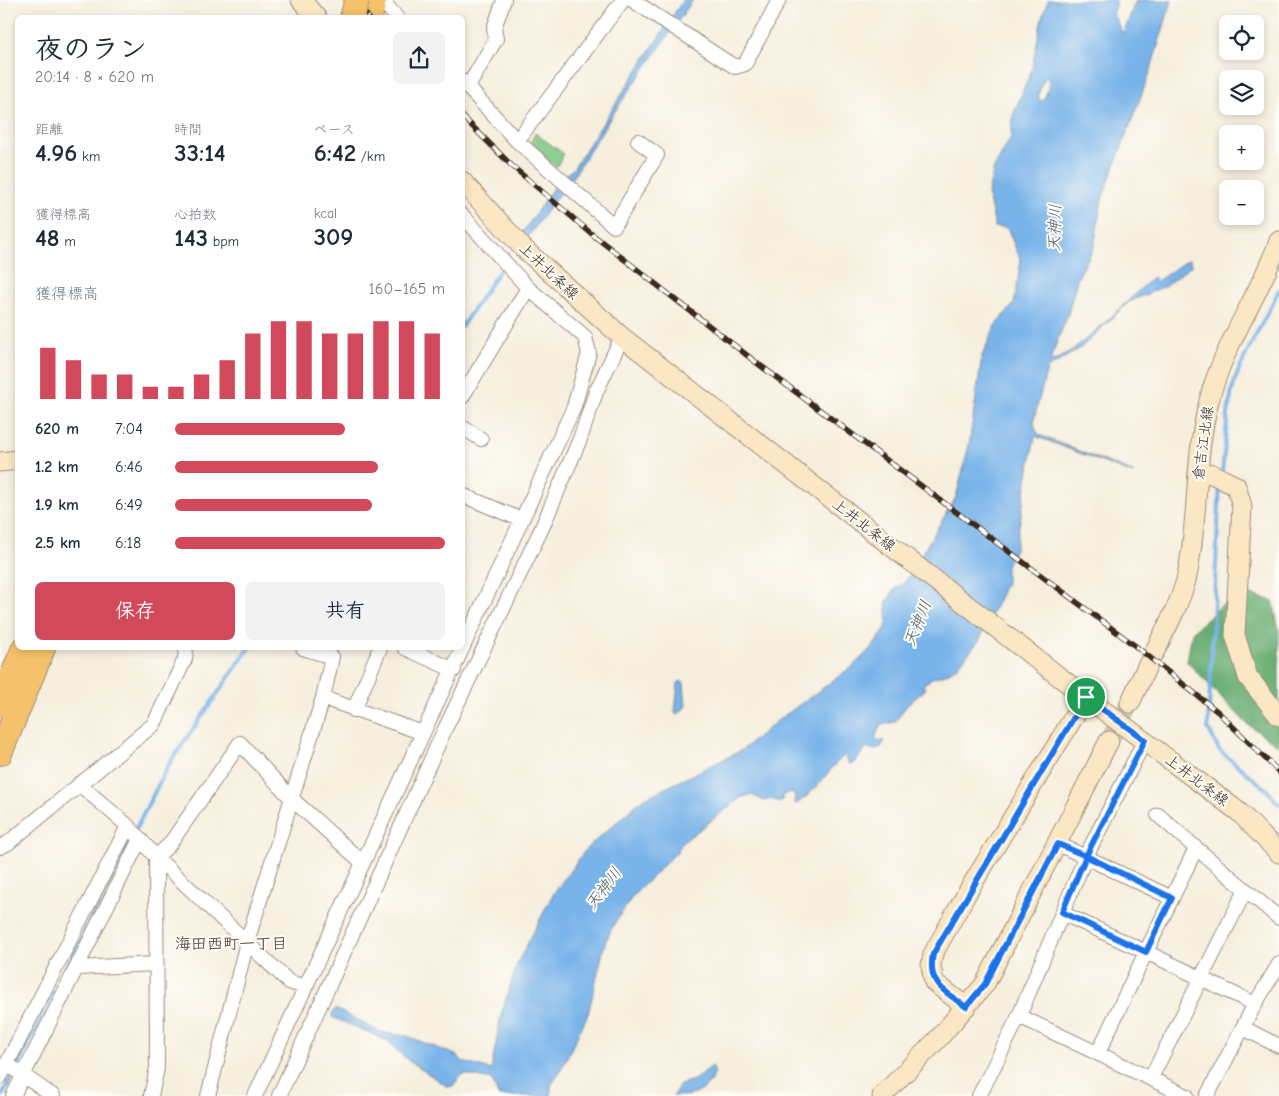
<!DOCTYPE html>
<html lang="ja">
<head>
<meta charset="utf-8">
<style>
	:root { --surface:#fff; --page:#f2f2f3; --text:#1f2937; --muted:#747a83; --accent:#d1495b }
	body { margin:0; font-family:"Comic Neue","Klee One",sans-serif; background:var(--page); color:var(--text); height:100vh; display:flex; flex-direction:column; font-size:19px; white-space:nowrap }
	* { box-sizing:border-box; margin:0 }
	p { font-size:16px; color:var(--muted) }
	.icon { flex:none; width:28px; height:28px; fill:none; stroke:currentColor; stroke-width:2; stroke-linecap:round; stroke-linejoin:round }
	.map { position:relative; flex:1; overflow:hidden }
	.details { position:absolute; left:15px; top:15px; width:450px; height:635px; display:flex; flex-direction:column; background:var(--surface); border-radius:8px; box-shadow:0 2px 8px #0003 }
	.details>* { flex:none }
	.fabs { position:absolute; left:1219px; top:15px; display:grid; gap:10px }
	.fabs a { display:grid; place-items:center; width:45px; height:45px; border-radius:8px; background:var(--surface); box-shadow:0 2px 8px #0003; font-size:25px }
	.pin { position:absolute; display:grid; place-items:center; width:42px; height:42px; color:#fff; margin:-21px; border:2px solid #fff; border-radius:50%; box-shadow:0 1px 5px #0007 }
	.round { display:grid; place-items:center; flex:none; width:52px; height:52px; border-radius:8px; background:var(--page) }
	.head { display:flex; align-items:center; justify-content:space-between; height:85px; padding:0 20px }
	h1 { font-size:28px; font-weight:700; line-height:38px }
	.stats { display:grid; grid-template-columns:repeat(3,1fr); gap:8px; height:85px; padding:5px 20px }
	.stats div { display:grid; align-content:center }
	.stats b { font-size:25px; font-weight:700 }
	.stats small { font-size:14px; font-weight:400 }
	.stats p { font-size:14px }
	.chart { height:140px; padding:10px 20px }
	.chart p { display:flex; justify-content:space-between }
	.chart svg { width:100%; height:90px; margin-top:5px; stroke:var(--accent); stroke-width:6 }
	.primary-button { display:flex; gap:10px; margin-top:auto; padding:10px 20px }
	.primary-button a { flex:1; height:58px; border-radius:8px; background:var(--accent); color:#fff; font-size:20px; font-weight:700; line-height:58px; text-align:center }
	.primary-button a+a { background:var(--page); color:var(--text) }
	ul { padding:0 20px; list-style:none; font-size:16px }
	li { display:grid; grid-template-columns:80px 60px 1fr; align-items:center; height:38px }
	li i { height:12px; border-radius:6px; background:var(--accent) }
	.map>svg:first-child { display:block }
	.green { fill:#7ec683; stroke:#5c7850 }
	.forest { fill:#66ab71; stroke:#506a48 }
	.water { fill:#78b3e9; stroke:#5a6e84; fill-rule:evenodd }
	.lines { fill:none; stroke-linecap:round; stroke-linejoin:round }
	.stream { stroke:#78b3e9; stroke-width:4 }
	.secondary-tunnel { stroke:#d1c8b8; stroke-width:19; stroke-dasharray:19 9; stroke-linecap:butt }
	.street-casing { stroke:#998c7e; stroke-width:16 }
	.secondary-casing { stroke:#998c7e; stroke-width:21 }
	.highway-casing { stroke:#998c7e; stroke-width:26 }
	.street { stroke:#fff; stroke-width:14 }
	.secondary { stroke:#fbe7c3; stroke-width:19 }
	.highway { stroke:#f4c26a; stroke-width:24 }
	.rail-casing { stroke:#3b2a1e; stroke-width:5.5 }
	.rail { stroke:#fdfcf7; stroke-width:4; stroke-dasharray:11; stroke-linecap:butt }
	.highway-bridge-casing { stroke:#998c7e; stroke-width:26; stroke-linecap:butt }
	.highway-bridge { stroke:#f4c26a; stroke-width:24 }
	.route-casing { stroke:#fff; stroke-width:10 }
	.route { stroke:#1a73e8; stroke-width:6 }
	.labels { text-anchor:middle; stroke-width:4; stroke-linejoin:round; paint-order:stroke }
	.street-label { font-size:15px; fill:#3b2a1e; stroke:#fdfcf7 }
	.water-label { font-size:16px; font-style:italic; fill:#505a65; stroke:#fdfcf7 }
	.neighbourhood-label { font-size:16px; font-weight:bold; fill:#6c504f; stroke:#fdfcf7 }
</style>
</head>
<body>
<div class="map">
<svg width="1279" height="1096" viewBox="0 0 1279 1096">
	<rect width="100%" height="100%" fill="#fdfcf7"/>
	<filter id="ink" filterUnits="userSpaceOnUse"><feTurbulence type="fractalNoise" baseFrequency=".02" numOctaves="2"/><feDisplacementMap in="SourceGraphic" scale="10" xChannelSelector="R" yChannelSelector="G"/><feConvolveMatrix kernelMatrix="1 2 1 2 8 2 1 2 1" color-interpolation-filters="sRGB"/></filter>
	<filter id="wash" filterUnits="userSpaceOnUse"><feTurbulence type="fractalNoise" baseFrequency=".0096" numOctaves="4" result="noise"/><feDisplacementMap in="SourceGraphic" scale="20" xChannelSelector="R" yChannelSelector="G"/><feGaussianBlur stdDeviation="1.12" result="paint"/><feColorMatrix in="noise" values="0 0 0 0 0 0 0 0 0 0 0 0 0 0 0 0 0 1.4 0 .05"/><feComposite in="paint" operator="in"/></filter>
	<g filter="url(#wash)">
		<rect width="100%" height="100%" fill="#f7efde"/>
		<path class="green" d="M535,133l29,21 -8,13 -27,-21z"/>
		<path class="forest" d="M1248,594l25,7 6,29v116l-32,-22 -60,-62 5,-30 29,-26z"/>
		<path class="water" d="M683,0h10l-80,114 -47,74 -13,14 -27,38 -6,-4 38,-55 15,-12z
			M1048,0h68l-3,14 10,20 13,-34h36l-23,75 -47,124 -8,48 -17,33 -9,34 -17,43 1,4c19,-3 83,-67 101,-84l4,4 32,-22 3,6 -27,21 -36,16 -47,45 -35,22 -13,50 1,9 4,7 95,38 -1,1 -98,-38 -20,113 -9,17v17l-27,58 -22,26 -11,7 -14,4 -10,8 4,2 -2,3 -16,13 -13,18 -15,3 -5,14 9,2 -2,5 -5,4 -10,-2 -13,15 -5,1 -4,-9c-18,15 -28,37 -49,49l-2,-2 1,-7 -5,-3 -8,4 1,4 -3,2 -9,-3 -6,2 -14,-6 -9,2 -60,46 -6,10 -43,43 -19,28 -9,19 -17,71 -29,60 -8,11v11h-53l-6,-16 -29,-6 -10,12 -5,1 -39,-26 -22,-20 -55,-24 1,-6 3,-2 44,23 27,4 51,20 6,6 27,8 10,-55 16,-51 36,-70 34,-46 56,-49 99,-49 35,-29 76,-55 21,-21 11,-15 3,-10 -2,-17 9,-14 10,-7 51,-85 13,-52 13,-89 13,-30 19,-22 7,-43 -13,-31 -3,-3h-10l-7,-33 2,-9 4,-17 17,-31 2,-22 19,-46 9,-48zM1047,76c4,7 0,21 -7,26 -4,-8 2,-20 7,-26z
			M681,681l3,2 2,23 -9,10 -2,-4 3,-29z
			M712,1066l3,7c-10,21 -20,23 -42,23l7,-12 14,-4z"/>
		<g class="lines">
			<path class="stream" d="M462,326l37,-55
				M1222,472c4,-31 4,-62 13,-92 9,-26 31,-63 44,-90
				M1220,483l-12,245 11,22 47,39 13,15
				M339,654l2,-6
				M135,830l34,-66 80,-116
				M2,1096l130,-259"/>
		</g>
	</g>
	<g filter="url(#ink)">
		<g class="lines">
			<path class="secondary-tunnel" d="M1109,741l21,-38"/>
			<g class="street-casing">
				<path id="street" d="M382,0l15,18
					M632,0l103,67 10,-3 34,-64
					M462,81l55,60 106,-141
					M469,85l27,-46 -2,-11 10,-28
					M517,141l97,85 43,-71 -19,-14
					M462,397l66,-109
					M462,427l19,12
					M462,495l60,25
					M405,648l49,22
					M323,698l100,35
					M354,710l26,-62
					M79,784l49,42 28,31 133,125 16,5
					M1158,815l38,33
					M1058,844l114,54
					M0,847l8,-4 146,-119 31,-65 1,-11
					M1062,913l84,39 -48,101
					M77,968l79,-4
					M1255,1004l-109,-52 50,-104 83,70
					M1019,1016l168,80
					M1243,1028l36,18
					M7,1064l46,32
					M0,1077l128,-251
					M1151,1078l94,-187
					M13,1096l127,-257
					M151,1096l6,-28 -1,-211 13,-12 71,-102 52,56 71,64
					M208,1096l39,-154 76,-244 9,-41 -29,-9
					M255,1096l319,-689 15,-54 -4,-16 -57,-49 -66,-73
					M279,1096l166,-367 96,-199 39,-91 16,-47 26,-55
					M979,1096l40,-80 67,-160 59,-116
					M1207,1096l48,-92 24,-40"/>
			</g>
			<g class="secondary-casing">
				<path id="secondary" d="M301,0l16,18
					M462,181l61,67 99,89 453,352 164,123 40,41
					M0,462l18,-2
					M1198,472l14,2 24,12 6,20 -7,129 13,42 31,39
					M1154,653c12,-25 27,-51 33,-77 12,-57 7,-115 21,-171 13,-57 51,-108 71,-164
					M1130,703l18,-39
					M966,1007l-32,-25 -3,-16 2,-12 34,-61 119,-196
					M882,1096l56,-57 47,-55 124,-243"/>
			</g>
			<g class="highway-casing">
				<path id="highway" d="M370,18l4,-18
					M0,705l24,-57
					M0,753l43,-105"/>
			</g>
			<use href="#street" class="street"/>
			<use href="#secondary" class="secondary"/>
			<use href="#highway" class="highway"/>
			<g class="rail-casing">
				<path id="rail" d="M353,0l16,18
					M462,116l50,50 81,69 160,125 381,285 84,67 61,60"/>
			</g>
			<use href="#rail" class="rail"/>
			<g class="highway-bridge-casing">
				<path id="highway-bridge" d="M352,18l5,-18"/>
			</g>
			<use href="#highway-bridge" class="highway-bridge"/>
		</g>
	</g>
	<g class="lines" filter="url(#ink)">
		<g class="route-casing">
			<path id="route" d="M1086,697l-153,257c-6,31 11,36 33,53l19,-23 73,-140 28,12 -24,56 84,40 26,-54 -86,-42 59,-116 -59,-43"/>
		</g>
		<use href="#route" class="route"/>
	</g>
	<g class="labels">
		<g class="street-label">
			<text transform="translate(549 271) rotate(43)" y="5">上井北条線</text>
			<text transform="translate(1203 443) rotate(-82)" y="5">倉吉江北線</text>
			<text transform="translate(864 525) rotate(38)" y="5">上井北条線</text>
			<text transform="translate(1197 780) rotate(37)" y="5">上井北条線</text>
		</g>
		<g class="water-label">
			<text transform="translate(1054 228) rotate(-89)" y="6">天神川</text>
			<text transform="translate(917 623) rotate(-68)" y="6">天神川</text>
			<text transform="translate(603 888) rotate(-53)" y="6">天神川</text>
		</g>
		<g class="neighbourhood-label">
			<text x="231" y="949">海田西町一丁目</text>
		</g>
	</g>
</svg>
<div class="fabs">
<a><svg class="icon" aria-label="locate" viewBox="0 0 24 24"><circle cx="12" cy="12" r="6"/><path d="M12 2v4M12 18v4M2 12h4M18 12h4"/></svg></a>
<a><svg class="icon" aria-label="layers" viewBox="0 0 24 24"><path d="M12 4l9 5-9 5-9-5zM3 14l9 5 9-5"/></svg></a>
<a>+</a>
<a>−</a>
</div>
<div class="pin" style="left:1086px;top:697px;background:#1e9e55"><svg class="icon" aria-label="arrive" viewBox="0 0 24 24"><path d="M6 21V4h12l-3 4 3 4H6"/></svg></div>
<section class="details">
<div class="head"><div><h1>夜のラン</h1><p>20:14 · 8 × 620 m</p></div><a class="round"><svg class="icon" aria-label="share" viewBox="0 0 24 24"><path d="M12 15V3M7 8l5-5 5 5M5 13v7h14v-7"/></svg></a></div>
<div class="stats">
<div><p>距離</p><b>4.96<small> km</small></b></div>
<div><p>時間</p><b>33:14</b></div>
<div><p>ペース</p><b>6:42<small> /km</small></b></div>
</div>
<div class="stats">
<div><p>獲得標高</p><b>48<small> m</small></b></div>
<div><p>心拍数</p><b>143<small> bpm</small></b></div>
<div><p>kcal</p><b>309</b></div>
</div>
<div class="chart"><p><span>獲得標高</span>160–165 m</p>
<svg viewBox="0 0 160 44" preserveAspectRatio="none"><path d="M5 44V19M15 44V25M25 44V32M35 44V32M45 44V38M55 44V38M65 44V32M75 44V25M85 44V12M95 44V6M105 44V6M115 44V12M125 44V12M135 44V6M145 44V6M155 44V12"/></svg>
</div>
<ul>
<li><b>620 m</b>7:04<i style="width:63%"></i></li>
<li><b>1.2 km</b>6:46<i style="width:75%"></i></li>
<li><b>1.9 km</b>6:49<i style="width:73%"></i></li>
<li><b>2.5 km</b>6:18<i style="width:100%"></i></li>
</ul>
<div class="primary-button"><a>保存</a><a>共有</a></div>
</section>
</div>
</body>
</html>
